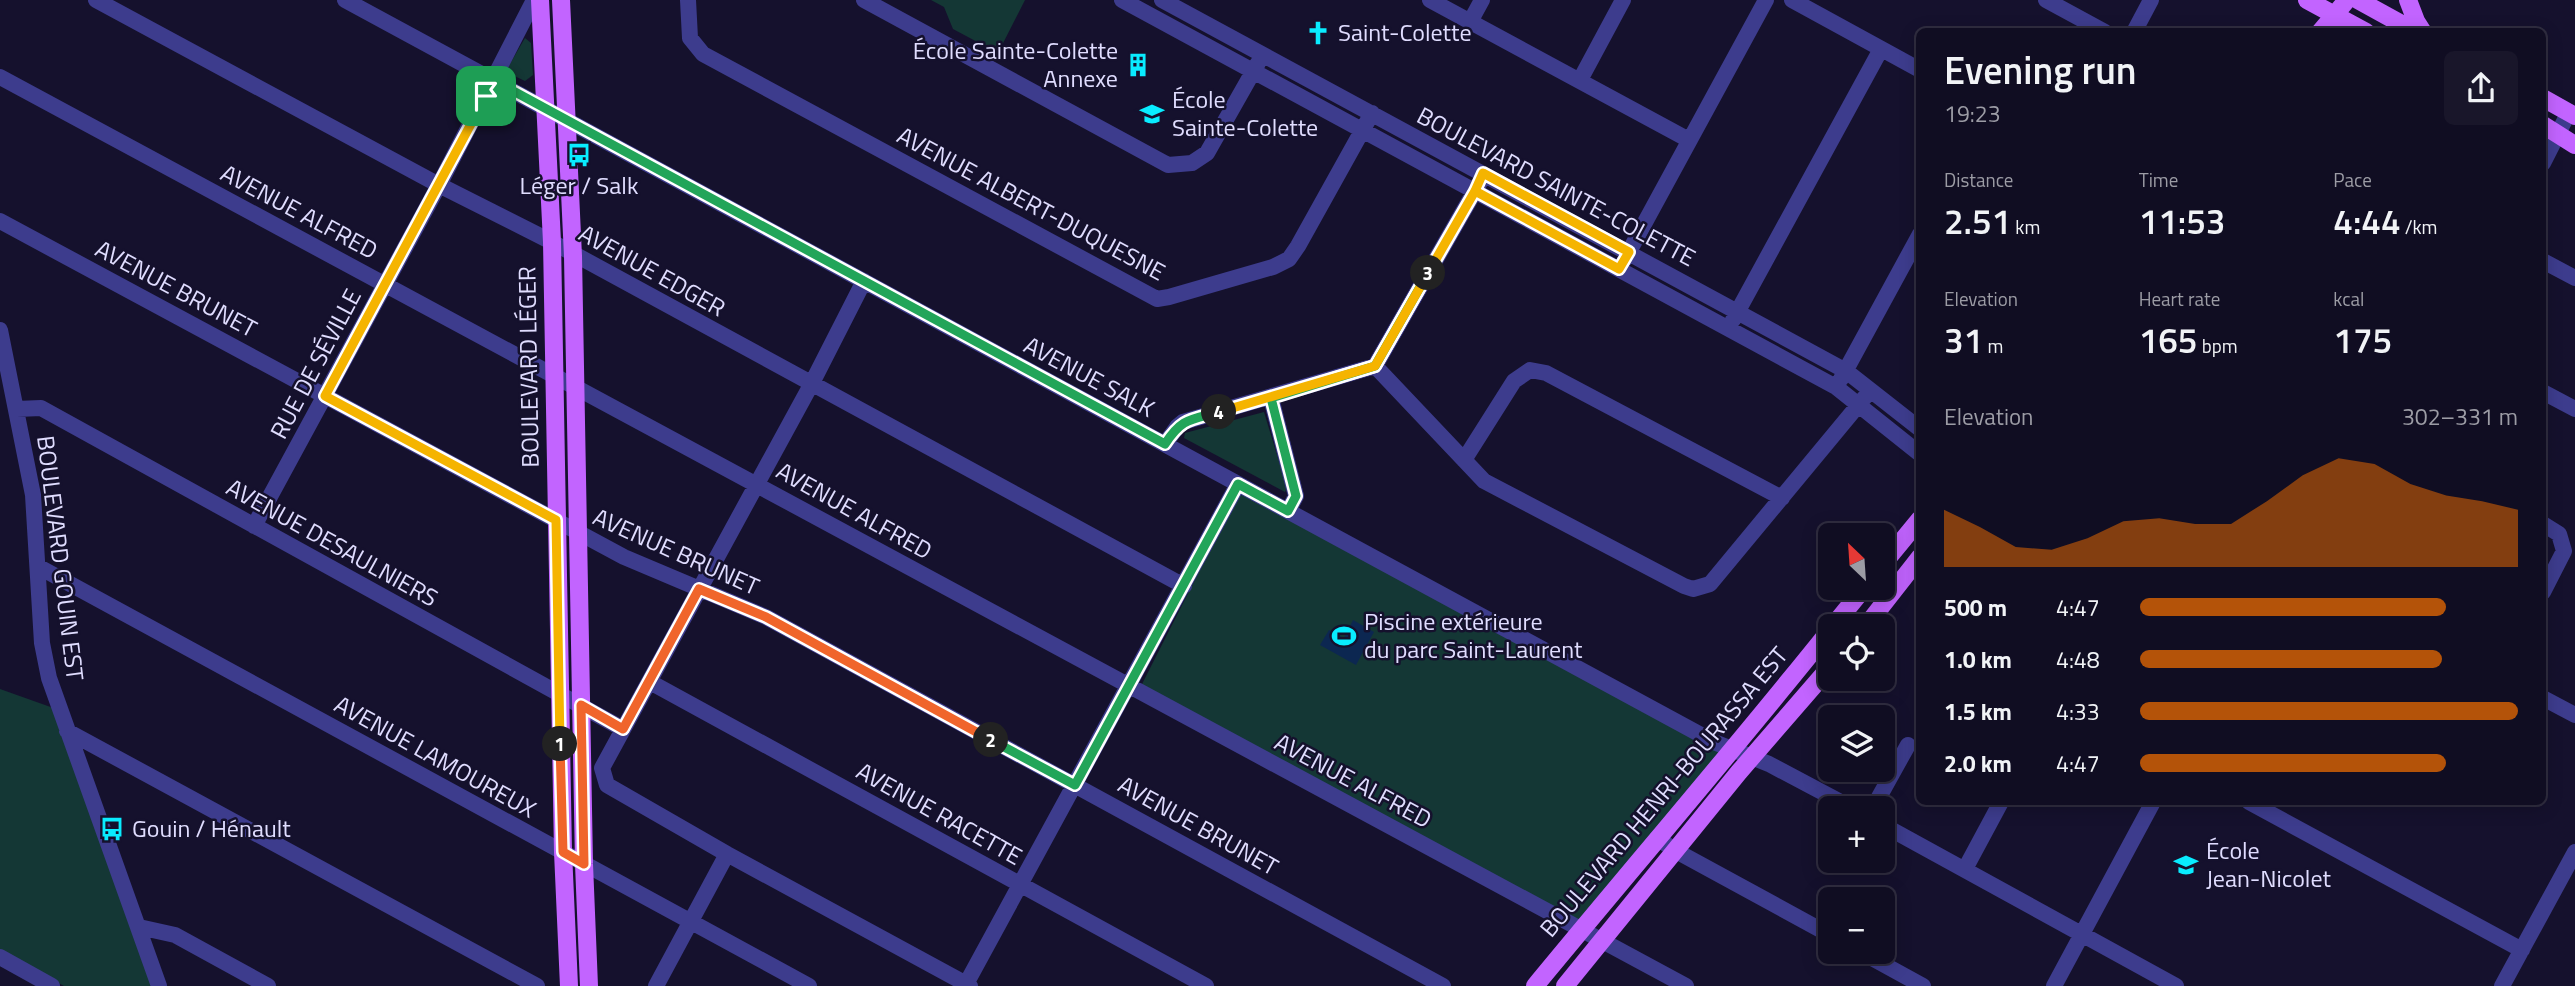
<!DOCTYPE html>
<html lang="en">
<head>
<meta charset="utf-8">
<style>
	:root { --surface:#100d22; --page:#19162a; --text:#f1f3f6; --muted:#9c9ca5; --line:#302d40; --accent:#b45309 }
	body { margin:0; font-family:"Titillium Web",sans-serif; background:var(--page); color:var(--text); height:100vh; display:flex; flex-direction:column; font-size:26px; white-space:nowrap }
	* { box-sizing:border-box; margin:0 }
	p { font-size:23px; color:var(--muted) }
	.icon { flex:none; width:38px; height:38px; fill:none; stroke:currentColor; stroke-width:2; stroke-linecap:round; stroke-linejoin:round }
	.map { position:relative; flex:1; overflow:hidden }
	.drawer { position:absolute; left:1916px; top:28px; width:630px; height:777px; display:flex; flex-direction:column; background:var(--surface); border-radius:10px; box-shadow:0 4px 18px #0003,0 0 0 2px var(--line) }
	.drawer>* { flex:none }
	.needle { width:46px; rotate:335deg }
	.tools { position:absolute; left:1818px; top:523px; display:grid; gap:14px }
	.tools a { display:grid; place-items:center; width:77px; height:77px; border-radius:10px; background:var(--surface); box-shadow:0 4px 18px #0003,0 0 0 2px var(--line); font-size:35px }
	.pin { position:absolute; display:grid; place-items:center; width:60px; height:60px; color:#fff; margin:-30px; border-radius:14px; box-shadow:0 4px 10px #0006 }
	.km { position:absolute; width:35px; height:35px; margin:-18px; border-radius:50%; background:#222; color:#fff; font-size:19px; line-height:35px; text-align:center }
	.round { display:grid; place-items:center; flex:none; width:74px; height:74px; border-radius:10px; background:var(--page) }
	.overview { display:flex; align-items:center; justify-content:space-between; height:119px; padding:0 28px }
	h1 { font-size:38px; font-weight:600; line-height:52px }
	.figures { display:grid; grid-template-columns:repeat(3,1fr); gap:10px; height:119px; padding:7px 28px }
	.figures div { display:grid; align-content:center }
	.figures b { font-size:35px; font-weight:600 }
	.figures small { font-size:19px; font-weight:400 }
	.figures p { font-size:19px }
	.chart { height:196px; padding:14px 28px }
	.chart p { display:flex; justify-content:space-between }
	.chart svg { width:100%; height:126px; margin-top:7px; fill:var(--accent); opacity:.7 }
	ul { padding:0 28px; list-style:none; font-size:23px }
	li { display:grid; grid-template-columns:112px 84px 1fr; align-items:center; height:52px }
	li i { height:18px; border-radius:9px; background:var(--accent) }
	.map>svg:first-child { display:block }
	.green { fill:#143735 }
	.water { fill:#0c2751 }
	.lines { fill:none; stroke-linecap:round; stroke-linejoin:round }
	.minor { stroke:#3d3c8d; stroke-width:16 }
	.major { stroke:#c264ff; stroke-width:18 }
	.split-1-casing { stroke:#fff; stroke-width:14 }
	.split-2-casing { stroke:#fff; stroke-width:14 }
	.split-3-casing { stroke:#fff; stroke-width:14 }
	.split-4-casing { stroke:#fff; stroke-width:14 }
	.split-5-casing { stroke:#fff; stroke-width:14 }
	.split-1 { stroke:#f5b400; stroke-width:9 }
	.split-2 { stroke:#f0652b; stroke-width:9 }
	.split-3 { stroke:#22a559; stroke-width:9 }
	.split-4 { stroke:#f5b400; stroke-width:9 }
	.split-5 { stroke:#22a559; stroke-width:9 }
	.labels { text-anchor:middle; stroke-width:5; stroke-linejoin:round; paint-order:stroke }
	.poi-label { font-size:24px; fill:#e0ddff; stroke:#15112d; text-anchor:start }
	.street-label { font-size:24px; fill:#e0ddff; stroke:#15112d }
</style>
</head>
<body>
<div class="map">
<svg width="2575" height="986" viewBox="0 0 2575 986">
	<rect width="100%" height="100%" fill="#15112d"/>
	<path class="green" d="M931,0h94l-27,53 -45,-24 -9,-22z
		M525,38l6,5 2,32 -8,6 -17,-8 -1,-4z
		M1264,412l23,76 -2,4 -101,-54 1,-5z
		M1242,487l487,267 -145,175 -445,-239z
		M0,689l59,21 102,276h-97l-64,-35z"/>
	<path class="water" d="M1353,620l21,12 -18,33 -36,-20 9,-15 15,8z"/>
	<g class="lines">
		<path class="minor" d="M96,0l343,185 113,57 632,344
			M345,0l1369,742 55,22 83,44
			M688,0l2,38 13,16 454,245 12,-2 104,-30 16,-8 9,-13 74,-133
			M864,0l304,165 24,-2 15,-10 51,-90
			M1122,0l714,387 84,67
			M1162,0l684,371 74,58
			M1430,0l259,140
			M1792,0l128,70
			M2046,0l59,32
			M1470,22l12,-22
			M2134,32l17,-32
			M0,77l1686,909
			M1580,80l43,-80
			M2543,163l26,-51
			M0,221l624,336 142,60 677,369
			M1625,259l141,-259
			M2543,261l32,17
			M864,281l-52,102 -210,385 5,17 120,69 243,132
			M1733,320l148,-271
			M0,330l33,165 9,148 7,35 110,308
			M1375,366l109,115 200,105 9,3 17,-5 155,-187
			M1841,379l79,-145
			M2543,392l32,17
			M1271,398l25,98 -8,15
			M17,409l24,-1 582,321
			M1165,444l12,-17 6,-5 192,-56 105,-184
			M1464,460l50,-79 16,-11 16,3 236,125
			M2543,524l16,10 5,17 -21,41
			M254,526l185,-341 95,-185
			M39,567l770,419
			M650,682l556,304
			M2543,698l32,17
			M67,731l470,255
			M2249,802l273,148
			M1873,808l35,-63
			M1883,825l293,161
			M1657,838l19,13 154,84
			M1965,869l36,-67
			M139,927l36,8 93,51
			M1861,952l62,34
			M0,957l52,29
			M966,984l272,-500
			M656,986l71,-132
			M2054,986l99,-184
			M2502,986l73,-134"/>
		<path class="major" d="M540,0l12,242 11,610 6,134
			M561,0l12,256 11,608 5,122
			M2307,0l59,32
			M2358,0l58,32
			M2408,0l8,21 7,11
			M2320,32l27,-32
			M2543,98l32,18
			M2543,125l32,20
			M1883,564l37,-45
			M1833,626l31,-38
			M1866,626l54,-69
			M1535,986c98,-119 199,-236 295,-356
			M1565,986l174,-214 91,-105"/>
	</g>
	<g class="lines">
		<g class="split-1-casing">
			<path id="split-1" d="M486,96l-161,300 231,124 4,224"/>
		</g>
		<g class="split-2-casing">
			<path id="split-2" d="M560,744l3,108 21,12 -3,-159 42,24 76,-140 67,28 225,123"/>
		</g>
		<g class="split-3-casing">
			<path id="split-3" d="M991,740l84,45 163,-301 50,27 8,-15 -25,-98 104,-32 53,-93"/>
		</g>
		<g class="split-4-casing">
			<path id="split-4" d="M1219,412l156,-46 100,-175 8,-18 146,79 -10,17 -144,-78 -47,82"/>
		</g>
		<g class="split-5-casing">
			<path id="split-5" d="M486,96l7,-16 672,364c17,-26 25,-24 54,-32"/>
		</g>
		<use href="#split-1" class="split-1"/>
		<use href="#split-2" class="split-2"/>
		<use href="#split-3" class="split-3"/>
		<use href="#split-4" class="split-4"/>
		<use href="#split-5" class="split-5"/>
	</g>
	<defs>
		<g id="church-bare" transform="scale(1.89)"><path d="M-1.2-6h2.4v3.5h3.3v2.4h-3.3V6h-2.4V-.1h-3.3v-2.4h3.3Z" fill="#09ecff" stroke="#15112d" stroke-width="2.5" paint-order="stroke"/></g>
		<g id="building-bare" transform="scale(1.89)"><path d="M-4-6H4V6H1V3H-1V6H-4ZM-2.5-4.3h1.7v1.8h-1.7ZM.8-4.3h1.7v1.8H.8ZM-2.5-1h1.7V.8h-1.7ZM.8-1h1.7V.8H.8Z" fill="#09ecff" stroke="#15112d" stroke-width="2.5" paint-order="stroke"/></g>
		<g id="school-bare" transform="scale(1.89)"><path d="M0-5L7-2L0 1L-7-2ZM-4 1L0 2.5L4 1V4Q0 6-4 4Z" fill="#09ecff" stroke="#15112d" stroke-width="2.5" paint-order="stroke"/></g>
		<g id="bus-bare" transform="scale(1.89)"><path d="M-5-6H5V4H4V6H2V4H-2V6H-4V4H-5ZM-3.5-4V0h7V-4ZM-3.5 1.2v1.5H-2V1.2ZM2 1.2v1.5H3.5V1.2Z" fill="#09ecff" stroke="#15112d" stroke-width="2.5" paint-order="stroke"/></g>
		<g id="stadium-bare" transform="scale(1.89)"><path d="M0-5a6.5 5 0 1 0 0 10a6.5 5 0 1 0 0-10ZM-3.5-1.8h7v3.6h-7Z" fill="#09ecff" stroke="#15112d" stroke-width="2.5" paint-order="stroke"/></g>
	</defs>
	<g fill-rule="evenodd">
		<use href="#church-bare" x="1318" y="33"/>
		<use href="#building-bare" x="1138" y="65"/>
		<use href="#school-bare" x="1152" y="114"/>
		<use href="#bus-bare" x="579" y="155"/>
		<use href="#stadium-bare" x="1344" y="636"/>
		<use href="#bus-bare" x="112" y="829"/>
		<use href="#school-bare" x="2186" y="865"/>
	</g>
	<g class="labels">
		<g class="poi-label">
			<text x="1338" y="41">Saint-Colette</text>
			<text x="1118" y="59" text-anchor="end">École Sainte-Colette<tspan x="1118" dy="28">Annexe</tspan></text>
			<text x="1172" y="108">École<tspan x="1172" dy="28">Sainte-Colette</tspan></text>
			<text x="579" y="194" text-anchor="middle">Léger / Salk</text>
			<text x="1364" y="630">Piscine extérieure<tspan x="1364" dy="28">du parc Saint-Laurent</tspan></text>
			<text x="132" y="837">Gouin / Hénault</text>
			<text x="2206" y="859">École<tspan x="2206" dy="28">Jean-Nicolet</tspan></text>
		</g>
		<g class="street-label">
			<text transform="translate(1556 187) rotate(28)" y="8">BOULEVARD SAINTE-COLETTE</text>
			<text transform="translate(1031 204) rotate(28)" y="8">AVENUE ALBERT-DUQUESNE</text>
			<text transform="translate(299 212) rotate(28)" y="8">AVENUE ALFRED</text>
			<text transform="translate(652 271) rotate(29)" y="8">AVENUE EDGER</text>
			<text transform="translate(176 289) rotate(28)" y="8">AVENUE BRUNET</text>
			<text transform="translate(316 364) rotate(-62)" y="8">RUE DE SÉVILLE</text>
			<text transform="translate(529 367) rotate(-91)" y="8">BOULEVARD LÉGER</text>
			<text transform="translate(1089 377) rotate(28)" y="8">AVENUE SALK</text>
			<text transform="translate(854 511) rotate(29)" y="8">AVENUE ALFRED</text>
			<text transform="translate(332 543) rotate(29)" y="8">AVENUE DESAULNIERS</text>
			<text transform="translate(676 552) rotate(24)" y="8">AVENUE BRUNET</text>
			<text transform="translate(60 558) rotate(83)" y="8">BOULEVARD GOUIN EST</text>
			<text transform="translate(435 757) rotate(29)" y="8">AVENUE LAMOUREUX</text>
			<text transform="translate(1353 781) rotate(28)" y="8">AVENUE ALFRED</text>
			<text transform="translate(1664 792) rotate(-50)" y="8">BOULEVARD HENRI-BOURASSA EST</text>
			<text transform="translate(939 814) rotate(29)" y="8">AVENUE RACETTE</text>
			<text transform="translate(1198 826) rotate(29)" y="8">AVENUE BRUNET</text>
		</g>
	</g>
</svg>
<div class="tools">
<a><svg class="needle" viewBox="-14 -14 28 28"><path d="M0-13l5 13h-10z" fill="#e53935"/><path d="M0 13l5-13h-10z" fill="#9c9ca5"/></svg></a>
<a><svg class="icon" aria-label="locate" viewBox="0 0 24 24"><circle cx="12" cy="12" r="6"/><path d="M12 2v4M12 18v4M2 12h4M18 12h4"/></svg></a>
<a><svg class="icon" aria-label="layers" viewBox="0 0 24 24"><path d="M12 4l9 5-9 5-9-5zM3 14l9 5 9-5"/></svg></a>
<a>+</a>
<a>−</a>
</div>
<div class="pin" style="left:486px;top:96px;background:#1e9e55"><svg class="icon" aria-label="arrive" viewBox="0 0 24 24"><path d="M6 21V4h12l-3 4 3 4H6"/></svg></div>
<b class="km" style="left:560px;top:744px">1</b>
<b class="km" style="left:991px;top:740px">2</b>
<b class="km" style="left:1428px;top:273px">3</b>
<b class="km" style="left:1219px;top:412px">4</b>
<section class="drawer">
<div class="overview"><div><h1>Evening run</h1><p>19:23</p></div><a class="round"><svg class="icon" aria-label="share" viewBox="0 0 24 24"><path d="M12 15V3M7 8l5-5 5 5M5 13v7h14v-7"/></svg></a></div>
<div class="figures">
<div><p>Distance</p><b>2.51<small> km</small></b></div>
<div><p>Time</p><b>11:53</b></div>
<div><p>Pace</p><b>4:44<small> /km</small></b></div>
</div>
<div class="figures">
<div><p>Elevation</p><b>31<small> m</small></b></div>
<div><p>Heart rate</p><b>165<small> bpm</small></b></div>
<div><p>kcal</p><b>175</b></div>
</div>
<div class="chart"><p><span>Elevation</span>302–331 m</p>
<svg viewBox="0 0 160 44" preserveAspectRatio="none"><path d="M0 44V24L10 30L20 37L30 38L40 34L50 28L60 27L70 29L80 29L90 21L100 12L110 6L120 8L130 15L140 19L150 21L160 24V44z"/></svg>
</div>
<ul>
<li><b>500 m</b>4:47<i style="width:81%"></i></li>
<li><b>1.0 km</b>4:48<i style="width:80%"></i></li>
<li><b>1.5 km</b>4:33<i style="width:100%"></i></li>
<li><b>2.0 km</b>4:47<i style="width:81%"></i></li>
</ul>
</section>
</div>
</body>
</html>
